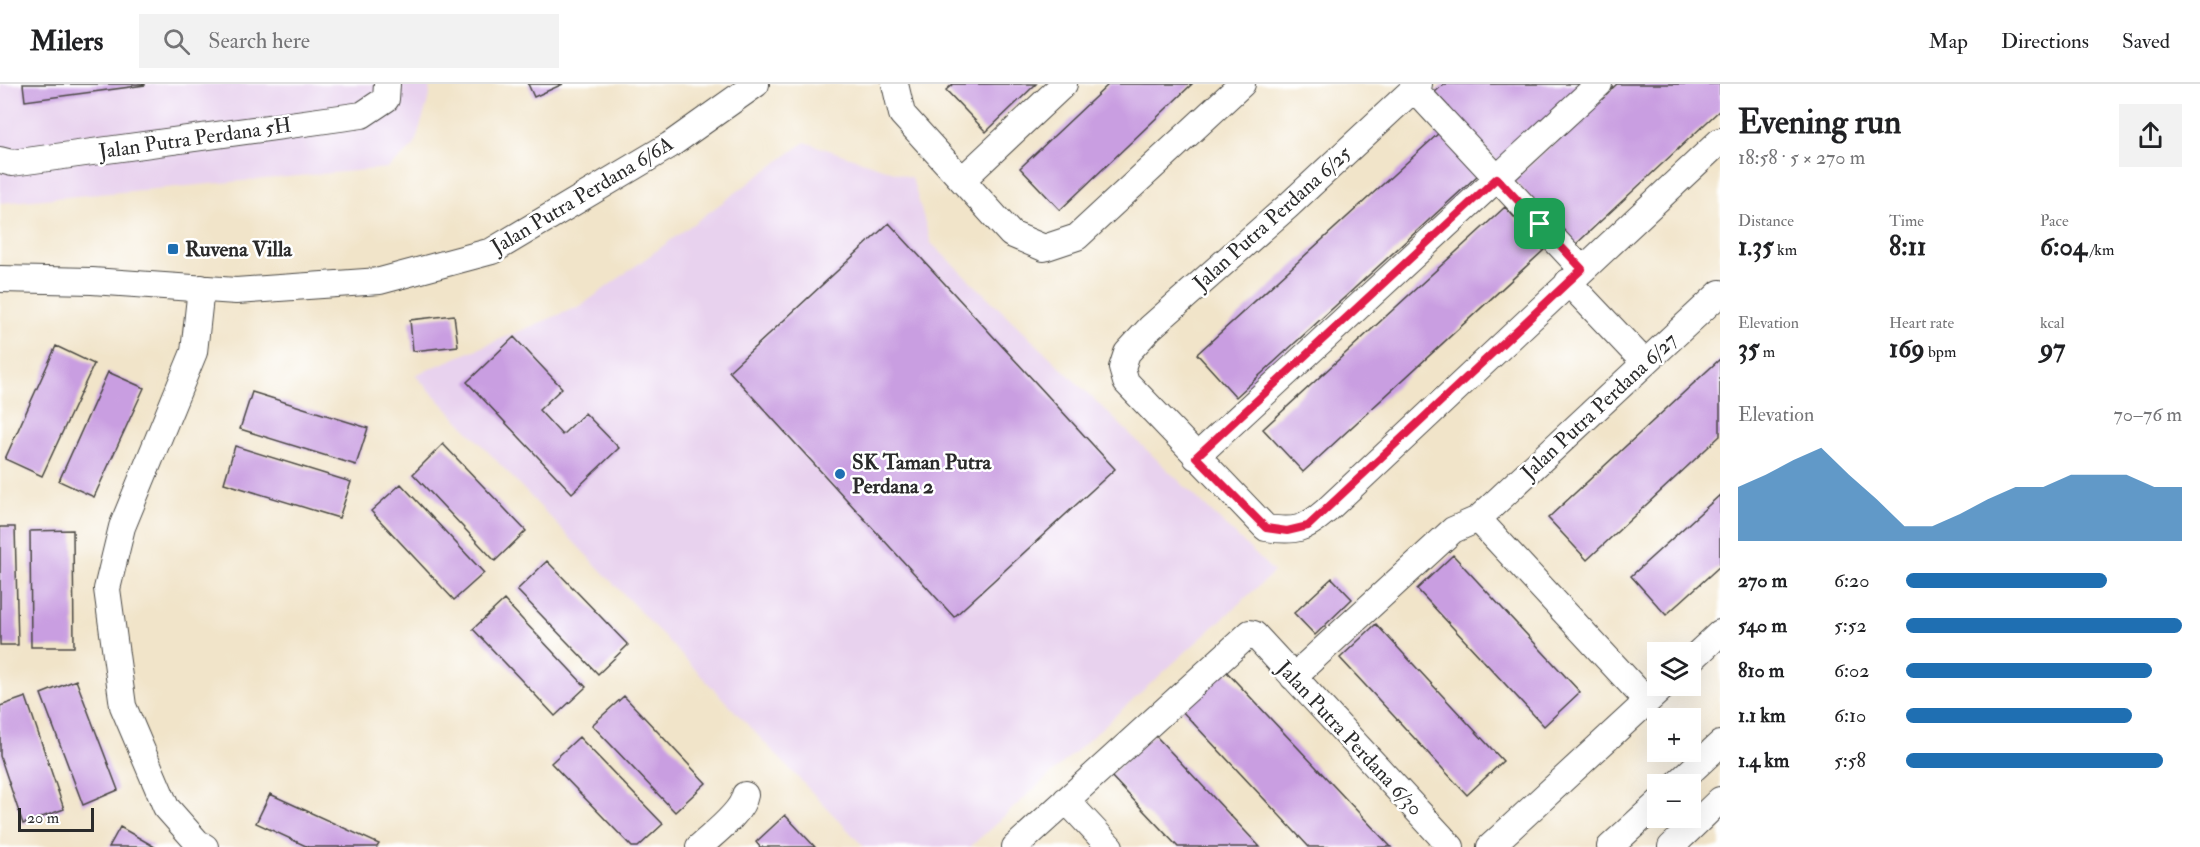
<!DOCTYPE html>
<html lang="en">
<head>
<meta charset="utf-8">
<style>
	:root { --surface:#fff; --page:#f2f2f2; --text:#202124; --muted:#757577; --line:#e0e0e0; --accent:#1f6fb2 }
	body { margin:0; font-family:"IM FELL Double Pica",serif; background:var(--page); color:var(--text); height:100vh; display:flex; flex-direction:column; font-size:22px; white-space:nowrap }
	* { box-sizing:border-box; margin:0 }
	p { font-size:20px; color:var(--muted) }
	.icon { flex:none; width:33px; height:33px; fill:none; stroke:currentColor; stroke-width:2; stroke-linecap:round; stroke-linejoin:round }
	.map { position:relative; flex:1; overflow:hidden }
	.drawer { display:flex; flex-direction:column; background:var(--surface); width:480px }
	.drawer>* { flex:none }
	.controls { position:absolute; left:1647px; top:558px; display:grid; gap:12px }
	.controls a { display:grid; place-items:center; width:54px; height:54px; border-radius:0px; background:var(--surface); box-shadow:0 6px 24px #0002; font-size:30px }
	.scale { position:absolute; left:18px; bottom:15px; width:76px; box-sizing:border-box; padding-left:6px; border:3px solid #2b2b2b; border-top:0; font-size:16px; line-height:21px; white-space:nowrap; color:#2b2b2b; -webkit-text-stroke:4px #fff; paint-order:stroke }
	.pin { position:absolute; display:grid; place-items:center; width:51px; height:51px; color:#fff; margin:-26px; border-radius:12px; box-shadow:0 3px 9px #0006 }
	.round { display:grid; place-items:center; flex:none; width:63px; height:63px; border-radius:0px; background:var(--page) }
	.headline { display:flex; align-items:center; justify-content:space-between; height:102px; padding:0 18px }
	h1 { font-size:33px; font-weight:800; line-height:45px }
	.metrics { display:grid; grid-template-columns:repeat(3,1fr); gap:9px; height:102px; padding:6px 18px }
	.metrics div { display:grid; align-content:center }
	.metrics b { font-size:26px; font-weight:800 }
	.metrics small { font-size:16px; font-weight:400 }
	.metrics p { font-size:16px }
	.chart { height:168px; padding:12px 18px }
	.chart p { display:flex; justify-content:space-between }
	.chart svg { width:100%; height:108px; margin-top:6px; fill:var(--accent); opacity:.7 }
	ul { padding:0 18px; list-style:none; font-size:20px }
	li { display:grid; grid-template-columns:96px 72px 1fr; align-items:center; height:45px }
	li i { height:15px; border-radius:8px; background:var(--accent) }
	header { display:flex; align-items:center; gap:36px; box-sizing:border-box; height:84px; padding:0 30px; background:var(--surface); border-bottom:2px solid var(--line) }
	header strong { font-size:28px }
	nav { display:flex; gap:33px; margin-inline-start:auto; font-size:21px }
	.search { width:420px; height:54px; background:var(--page); display:flex; align-items:center; gap:15px; box-sizing:border-box; padding:0 21px; border-radius:0px; color:var(--muted); font-size:22px }
	main { display:flex; flex:1; min-height:0 }
	.map>svg:first-child { display:block }
	.built { fill:#e8d2ee }
	.building { fill:#c99ee1 }
	.lines { fill:none; stroke-linecap:round; stroke-linejoin:round }
	.minor-casing { stroke:#494743; stroke-width:28 }
	.minor { stroke:#fff; stroke-width:26 }
	.route-casing { stroke:#fff; stroke-width:12 }
	.route { stroke:#e11d48; stroke-width:8 }
	.poi-dot { fill:#1f6fb2; stroke:#fff; stroke-width:2 }
	.labels { text-anchor:middle; stroke-width:5; stroke-linejoin:round; paint-order:stroke }
	.street-label { font-size:21px; fill:#2b2b2b; stroke:#fff }
	.poi-label { font-size:21px; font-weight:bold; fill:#2b2b2b; stroke:#fff; text-anchor:start }
</style>
</head>
<body>
<header>
<strong>Milers</strong>
<div class="search"><svg class="icon" aria-label="search" viewBox="0 0 24 24"><circle cx="10" cy="10" r="6"/><path d="M15 15l6 6"/></svg>Search here</div>
<nav><a>Map</a><a>Directions</a><a>Saved</a></nav>
</header>
<main>
<div class="map">
<svg width="1720" height="763" viewBox="0 0 1720 763">
	<rect width="100%" height="100%" fill="#fff"/>
	<filter id="ink" filterUnits="userSpaceOnUse"><feTurbulence type="fractalNoise" baseFrequency=".0167" numOctaves="2"/><feDisplacementMap in="SourceGraphic" scale="12" xChannelSelector="R" yChannelSelector="G"/><feConvolveMatrix kernelMatrix="1 2 1 2 8 2 1 2 1" color-interpolation-filters="sRGB"/></filter>
	<filter id="wash" filterUnits="userSpaceOnUse"><feTurbulence type="fractalNoise" baseFrequency=".008" numOctaves="4" result="noise"/><feDisplacementMap in="SourceGraphic" scale="24" xChannelSelector="R" yChannelSelector="G"/><feGaussianBlur stdDeviation="1.35" result="paint"/><feColorMatrix in="noise" values="0 0 0 0 0 0 0 0 0 0 0 0 0 0 0 0 0 1.4 0 .05"/><feComposite in="paint" operator="in"/></filter>
	<g filter="url(#wash)">
		<rect width="100%" height="100%" fill="#f1e4c9"/>
		<path class="built" d="M0,0h429l1,11 -16,51 -26,22 -388,35z
			M805,58l107,36 19,65 343,329 -304,275h-106l-449,-472 167,-70z"/>
		<g id="blocks">
			<path class="building" d="M23,0h122v1l-120,16z
				M528,0h35l-29,13z
				M953,0h83l-50,48 -40,-42z
				M1109,0h83l-132,126 -40,-42z
				M1444,0h143l-88,79 -64,-71z
				M1617,0h103v26l-146,136 -60,-66z
				M1439,49l39,42 -242,222 -39,-43z
				M1505,123l39,43 -241,222 -40,-43z
				M889,139l226,246 -161,148 -225,-246z
				M454,231l4,31 -45,5 -3,-31z
				M514,253l48,51 -23,22 23,25 23,-22 34,35 -47,45 -105,-111z
				M56,262l38,18 -52,112 -37,-17z
				M1720,275v77l-133,124 -39,-42z
				M108,288l36,16 -50,109 -35,-16z
				M252,308l116,36 -12,37 -116,-36z
				M443,360l83,87 -31,30 -82,-87z
				M235,362l116,36 -12,36 -115,-35z
				M401,400l83,89 -30,27 -83,-89z
				M1720,411v71l-54,49 -35,-39z
				M0,443h15l3,118h-18z
				M73,446l1,117h-43l-1,-116z
				M1453,471l127,137 -36,34 -127,-137z
				M547,477l81,84 -30,29 -81,-84z
				M1332,494l20,21 -37,36 -21,-22z
				M504,516l82,87 -31,29 -82,-87z
				M1376,540l127,137 -36,34 -127,-137z
				M1224,585l167,178h-82l-128,-137z
				M76,596l42,110 -35,15 -42,-111z
				M624,612l82,87 -31,29 -83,-87z
				M26,613l38,112 -41,15 -23,-68v-50z
				M1154,650l106,113h-82l-68,-72z
				M579,653l84,87 -25,23h-6l-81,-84z
				M270,710l109,50 -2,3h-69l-52,-24z
				M785,731l30,32h-55l-4,-5z
				M120,743l35,20h-46z"/>
		</g>
	</g>
	<g filter="url(#ink)">
		<use href="#blocks" fill-opacity="0" stroke="#494743" stroke-width="1.5"/>
		<g class="lines">
			<g class="minor-casing">
				<path id="minor" d="M895,0l7,30 109,120 33,14 33,-11 165,-153
					M1419,0l-131,122 -138,122 -23,25 -5,15 4,14 140,146c29,4 38,2 60,-17l394,-370
					M1414,5l168,180
					M0,76l12,3 350,-48 24,-16 1,-15
					M962,96l102,-96
					M0,195l92,2 144,10 144,-10 112,-30 178,-106 86,-61
					M1568,198l77,81
					M201,204l-7,64 -72,175 -15,62 16,117 43,101 31,35 8,5
					M1196,373l403,-373
					M1478,435l169,182
					M1690,577l30,-28
					M1293,593l160,-147 25,-11 242,-226
					M1677,700l43,-40
					M1066,716l44,47
					M699,763c14,-13 43,-34 46,-52
					M1015,763l235,-214 4,1 197,213
					M1490,763l174,-161
					M1610,763l48,-44
					M1671,763l49,-47"/>
			</g>
			<use href="#minor" class="minor"/>
		</g>
	</g>
	<g class="lines" filter="url(#ink)">
		<g class="route-casing">
			<path id="route" d="M1497,94l85,91 -274,257 -21,5 -21,-3 -70,-71z"/>
		</g>
		<use href="#route" class="route"/>
	</g>
	<g class="poi-dot">
		<rect x="167" y="159" width="12" height="12" rx="3"/>
		<circle cx="840" cy="390" r="6"/>
	</g>
	<g class="labels">
		<g class="street-label">
			<text transform="translate(195 54) rotate(-8)" y="7">Jalan Putra Perdana 5H</text>
			<text transform="translate(582 111) rotate(-31)" y="7">Jalan Putra Perdana 6/6A</text>
			<text transform="translate(1272 134) rotate(-42)" y="7">Jalan Putra Perdana 6/25</text>
			<text transform="translate(1599 322) rotate(-43)" y="7">Jalan Putra Perdana 6/27</text>
			<text transform="translate(1350 654) rotate(47)" y="7">Jalan Putra Perdana 6/30</text>
		</g>
		<g class="poi-label">
			<text x="185" y="172">Ruvena Villa</text>
			<text x="852" y="385">SK Taman Putra<tspan x="852" dy="24">Perdana 2</tspan></text>
		</g>
	</g>
</svg>
<div class="controls">
<a><svg class="icon" aria-label="layers" viewBox="0 0 24 24"><path d="M12 4l9 5-9 5-9-5zM3 14l9 5 9-5"/></svg></a>
<a>+</a>
<a>−</a>
</div>
<div class="scale">20 m</div>
<div class="pin" style="left:1540px;top:140px;background:#1e9e55"><svg class="icon" aria-label="arrive" viewBox="0 0 24 24"><path d="M6 21V4h12l-3 4 3 4H6"/></svg></div>
</div>
<section class="drawer">
<div class="headline"><div><h1>Evening run</h1><p>18:58 · 5 × 270 m</p></div><a class="round"><svg class="icon" aria-label="share" viewBox="0 0 24 24"><path d="M12 15V3M7 8l5-5 5 5M5 13v7h14v-7"/></svg></a></div>
<div class="metrics">
<div><p>Distance</p><b>1.35<small> km</small></b></div>
<div><p>Time</p><b>8:11</b></div>
<div><p>Pace</p><b>6:04<small> /km</small></b></div>
</div>
<div class="metrics">
<div><p>Elevation</p><b>35<small> m</small></b></div>
<div><p>Heart rate</p><b>169<small> bpm</small></b></div>
<div><p>kcal</p><b>97</b></div>
</div>
<div class="chart"><p><span>Elevation</span>70–76 m</p>
<svg viewBox="0 0 160 44" preserveAspectRatio="none"><path d="M0 44V22L10 17L20 11L30 6L40 17L50 27L60 38L70 38L80 33L90 27L100 22L110 22L120 17L130 17L140 17L150 22L160 22V44z"/></svg>
</div>
<ul>
<li><b>270 m</b>6:20<i style="width:73%"></i></li>
<li><b>540 m</b>5:52<i style="width:100%"></i></li>
<li><b>810 m</b>6:02<i style="width:89%"></i></li>
<li><b>1.1 km</b>6:10<i style="width:82%"></i></li>
<li><b>1.4 km</b>5:58<i style="width:93%"></i></li>
</ul>
</section>
</main>
</body>
</html>
